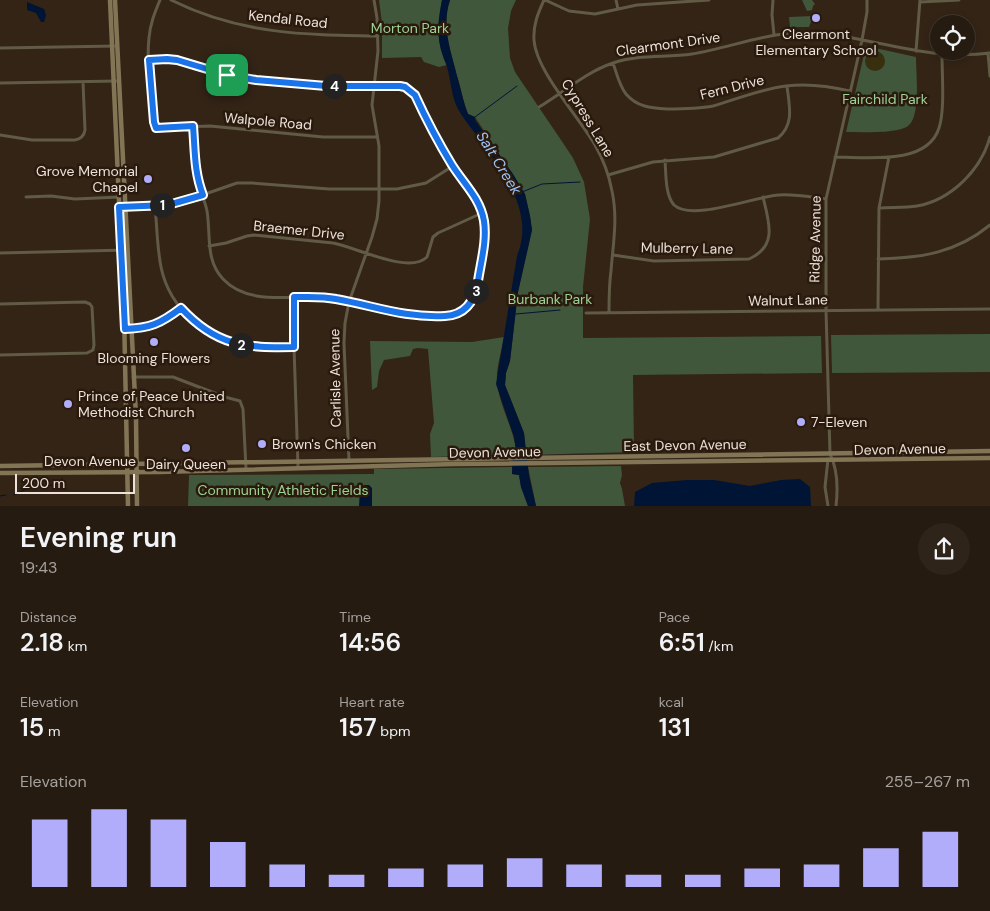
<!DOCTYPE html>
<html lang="en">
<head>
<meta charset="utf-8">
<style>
	:root { --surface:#261b10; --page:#2e2419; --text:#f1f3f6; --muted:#a4a19f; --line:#423930; --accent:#b1adfa }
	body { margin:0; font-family:"DM Sans",sans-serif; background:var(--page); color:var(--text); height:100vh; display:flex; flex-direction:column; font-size:19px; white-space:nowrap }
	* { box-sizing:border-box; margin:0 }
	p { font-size:16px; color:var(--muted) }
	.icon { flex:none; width:28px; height:28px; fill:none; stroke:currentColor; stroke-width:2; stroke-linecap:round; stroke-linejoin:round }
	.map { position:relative; height:506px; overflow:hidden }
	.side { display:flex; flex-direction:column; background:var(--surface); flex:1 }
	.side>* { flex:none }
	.buttons { position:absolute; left:930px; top:15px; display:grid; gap:10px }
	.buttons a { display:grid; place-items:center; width:45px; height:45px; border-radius:50%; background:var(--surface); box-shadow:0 2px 8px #0003,0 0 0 1px var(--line); font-size:25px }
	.scale { position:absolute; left:15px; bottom:12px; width:120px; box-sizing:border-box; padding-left:5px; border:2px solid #ece2d9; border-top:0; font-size:14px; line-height:18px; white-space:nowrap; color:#ece2d9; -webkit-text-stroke:4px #291a0d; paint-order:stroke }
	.pin { position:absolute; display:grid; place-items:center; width:42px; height:42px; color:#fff; margin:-21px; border-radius:10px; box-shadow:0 2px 8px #0006 }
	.km { position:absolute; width:25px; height:25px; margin:-12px; border-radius:50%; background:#222; color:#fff; font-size:14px; line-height:25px; text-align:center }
	.round { display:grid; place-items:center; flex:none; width:52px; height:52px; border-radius:26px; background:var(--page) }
	.head { display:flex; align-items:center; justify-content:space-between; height:85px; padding:0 20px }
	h1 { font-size:28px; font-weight:600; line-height:38px }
	.stats { display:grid; grid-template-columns:repeat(3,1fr); gap:8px; height:85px; padding:5px 20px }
	.stats div { display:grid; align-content:center }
	.stats b { font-size:25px; font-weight:600 }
	.stats small { font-size:14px; font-weight:400 }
	.stats p { font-size:14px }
	.chart { height:140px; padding:10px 20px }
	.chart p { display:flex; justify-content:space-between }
	.chart svg { width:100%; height:90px; margin-top:5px; stroke:var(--accent); stroke-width:6 }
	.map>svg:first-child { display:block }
	.green { fill:#40573c }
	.sand { fill:#372f0e }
	.water { fill:#001436 }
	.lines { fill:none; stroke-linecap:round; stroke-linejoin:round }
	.stream { stroke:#001436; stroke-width:1 }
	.minor { stroke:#615a45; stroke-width:3 }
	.secondary { stroke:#827555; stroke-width:4.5 }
	.route-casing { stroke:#fff; stroke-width:10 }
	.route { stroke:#1a73e8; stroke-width:6 }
	.poi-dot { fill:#b1adfa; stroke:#291a0d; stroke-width:2 }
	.labels { text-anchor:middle; stroke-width:5; stroke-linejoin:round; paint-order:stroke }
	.street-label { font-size:14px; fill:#ece2d9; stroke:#291a0d }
	.park-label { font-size:14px; fill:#9dd294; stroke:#291a0d }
	.poi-label { font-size:14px; fill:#ece2d9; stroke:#291a0d }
	.water-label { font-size:15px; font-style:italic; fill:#9ec3f5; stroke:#291a0d }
</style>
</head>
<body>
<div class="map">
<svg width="990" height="506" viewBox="0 0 990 506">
	<rect width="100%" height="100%" fill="#332416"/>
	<path class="green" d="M379,0h63c-4,23 -6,44 5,65l-8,2 -15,-5 -3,-5 -39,1v-35z
		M450,0h66l-5,11 -3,17 2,30 5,14 44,65 14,21 11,24 6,37 -7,68v51l238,-2 1,37 -189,2 1,77 -108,3 -2,-22 -19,-48 1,-12 4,-12 8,-69 14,-62 -2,-14 -5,-22 -50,-77 -7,-3c-5,-13 -7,-25 -11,-38 -6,-25 -16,-49 -7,-76z
		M802,0h10l3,4 -2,2 -1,4 -5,1z
		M813,16l-4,11h-19l-1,-10z
		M866,46l50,11c0,16 5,60 -8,69 -11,8 -48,6 -62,6z
		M990,334v38l-158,1 -1,-38z
		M504,337c-2,12 -8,32 -7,42 1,25 16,47 19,71l-3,1 -1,4 -81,2 -1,-23 4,-11 -6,-74 -10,-1 -5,1 -3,7 -26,4 -5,11 -2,16 -5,3 -2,-49 102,1z
		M621,466l1,9 -2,8 2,6 3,17h-89l-8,-39z
		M512,467v7l7,1 2,12 7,19h-340l1,-31 185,-1v-5z"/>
	<path class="sand" d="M865 61a10 10 0 1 1 20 0a10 10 0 1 1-20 0Z"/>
	<path class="water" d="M442,0h8c-9,27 1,51 7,76 4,13 6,25 11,38l7,3v3l38,54 12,20 5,22 2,14 -14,62 -8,69 -4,12 -1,12 19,48 5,43 7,30h-8l-7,-19 -2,-12 -7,-1 1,-23 3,-1 -2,-13 -18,-53 21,-128c18,-43 -13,-83 -38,-117 -7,-11 -16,-20 -22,-32 -6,-13 -6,-27 -10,-40 -1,-4 -3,-7 -4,-11 -7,-19 -5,-37 -1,-56z
		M27,2l17,7 2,6 -2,7h-3l-5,-9 -9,-3z
		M800,479l10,8 1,19h-177l1,-14 17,-9 35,-3h27l36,6 31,-6z
		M364,485h5l3,3v18h-13l1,-17z"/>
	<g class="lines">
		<path class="stream" d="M475,117l42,-31
			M522,192l20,-8 38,-2
			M516,314l44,-4
			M14,495l17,-8 26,-2 5,-7
			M0,496l6,-1"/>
		<path class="minor" d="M160,0c-5,12 -10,24 -11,38 -2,18 0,73 7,90l54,-2 113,11h54
			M171,0c68,34 132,35 207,36
			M544,0c-6,13 -11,25 -10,40 2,31 45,77 61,105 8,14 14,30 17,46 6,28 1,53 -1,80 -2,14 -2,28 -2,42
			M545,0l24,11 26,3 42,-9 72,-5
			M616,0l2,9
			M773,0l-1,15 2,20
			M920,2l39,-2
			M0,48l117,-2
			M916,51l4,-51
			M988,53l2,23
			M149,60h28l50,15 29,5 70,6h74l5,1 10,8c11,24 23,47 37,70 12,18 27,33 31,55 4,20 -2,40 -5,60 -3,18 -10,34 -31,36 -25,2 -51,-2 -75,-8 -14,-3 -27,-8 -41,-10 -34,-5 -81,10 -108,-19 -18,-19 -12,-44 -16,-68 -2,-11 -8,-21 -10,-32 -4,-18 -2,-35 -4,-53
			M613,63c4,11 6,22 13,31 11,13 25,14 41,15 15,0 31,0 46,-3 24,-7 48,-17 73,-20 23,-3 43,0 64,5
			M0,83l119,-2
			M539,107c25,-15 47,-35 74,-44 26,-9 53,-5 79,-9 43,-7 85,-26 130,-21 57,7 110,28 168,20
			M0,135l32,5h43c6,-1 9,-4 10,-10l-2,-48
			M835,157c31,0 92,9 104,-29 6,-18 3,-53 3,-73
			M665,160c1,13 0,35 9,45 18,17 82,-9 105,-10 16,-1 31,2 47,4
			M608,175l45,-13 61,-5 64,-19c17,-14 11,-33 9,-52
			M26,197l25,-1 24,3 45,-2
			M155,206c2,20 2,41 6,61 9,44 48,74 91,80 14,2 28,0 42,0
			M119,207l49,-2 17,-4 52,-18h15l77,6h68l29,-6 27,-17
			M879,208c12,-1 26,0 38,-2 34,-6 64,-36 73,-69
			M209,246l17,-3 21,-7 7,-1 79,8c23,4 76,32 94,14l6,-20 5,-4 44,-20
			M0,253l127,-3
			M613,255l41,6 95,-2c29,-13 20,-37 14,-62
			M878,259c43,-1 78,-6 112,-34
			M294,297v50l4,120
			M0,304l85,-2 5,2 2,3 2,38 -1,5 -6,3 -87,2
			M878,310l1,-102 10,-51
			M586,313l404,-4
			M125,329c25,-1 36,-5 56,-21
			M133,377h40l52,20 15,4 3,8 3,60
			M828,459l-3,28 3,19
			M349,461l-5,-118 1,-20 4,-21 23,-65 5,-18 2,-18v-55l-7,-41 6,-54 -1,-33 -3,-18
			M836,506c2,-17 2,-36 -6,-52l-4,-144v-111l36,-159 5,-28v-12"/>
		<path class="secondary" d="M110,0l14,312 4,194
			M115,0l21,417 1,89
			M0,466l990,-15
			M0,473l159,-1 296,-8 535,-6"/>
	</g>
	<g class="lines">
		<g class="route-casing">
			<path id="route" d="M167,59l10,1 50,15 29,5 70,6h74l5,1 10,8c11,24 23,47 37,70 12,19 28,33 32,56 3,20 -3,40 -6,60 -3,19 -12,34 -33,35 -41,2 -70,-10 -109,-17 -14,-3 -28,-2 -42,-2v50c-49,1 -78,-1 -113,-39 -21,16 -31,20 -56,21l-6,-122 49,-2 35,-10c-9,-23 -8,-45 -10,-69l-37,2 -2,-6 -5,-62z"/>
		</g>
		<use href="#route" class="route"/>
	</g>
	<g class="poi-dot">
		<circle cx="816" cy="18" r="5"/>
		<circle cx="148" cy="179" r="5"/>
		<circle cx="154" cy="342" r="5"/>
		<circle cx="68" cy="404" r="5"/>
		<circle cx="801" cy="422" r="5"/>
		<circle cx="262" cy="444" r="5"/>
		<circle cx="186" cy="448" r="5"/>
	</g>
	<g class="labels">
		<g class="street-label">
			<text transform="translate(288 19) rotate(6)" y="5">Kendal Road</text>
			<text transform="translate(668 44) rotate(-8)" y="5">Clearmont Drive</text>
			<text transform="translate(732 87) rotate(-14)" y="5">Fern Drive</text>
			<text transform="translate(588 118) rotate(59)" y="5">Cypress Lane</text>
			<text transform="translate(268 121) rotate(5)" y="5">Walpole Road</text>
			<text transform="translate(299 230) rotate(6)" y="5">Braemer Drive</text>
			<text transform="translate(815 239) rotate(-89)" y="5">Ridge Avenue</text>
			<text transform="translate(687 248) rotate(1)" y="5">Mulberry Lane</text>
			<text transform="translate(788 300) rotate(-1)" y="5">Walnut Lane</text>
			<text transform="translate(335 378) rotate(-91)" y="5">Carlisle Avenue</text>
			<text transform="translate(685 445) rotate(-1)" y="5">East Devon Avenue</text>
			<text transform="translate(900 449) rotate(-1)" y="5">Devon Avenue</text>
			<text transform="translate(495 452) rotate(-1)" y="5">Devon Avenue</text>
			<text x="90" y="466">Devon Avenue</text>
		</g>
		<g class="park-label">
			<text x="410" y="33">Morton Park</text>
			<text x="885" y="104">Fairchild Park</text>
			<text x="550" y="304">Burbank Park</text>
			<text x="283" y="495">Community Athletic Fields</text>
		</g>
		<g class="poi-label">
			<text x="816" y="39">Clearmont<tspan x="816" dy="16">Elementary School</tspan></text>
			<text x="138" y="176" text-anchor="end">Grove Memorial<tspan x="138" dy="16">Chapel</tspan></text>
			<text x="154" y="363">Blooming Flowers</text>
			<text x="78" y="401" text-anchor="start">Prince of Peace United<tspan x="78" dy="16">Methodist Church</tspan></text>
			<text x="811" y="427" text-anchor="start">7-Eleven</text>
			<text x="272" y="449" text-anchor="start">Brown's Chicken</text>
			<text x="186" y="469">Dairy Queen</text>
		</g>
		<g class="water-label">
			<text transform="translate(499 163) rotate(58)" y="5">Salt Creek</text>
		</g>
	</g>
</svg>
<div class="buttons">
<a><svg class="icon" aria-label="locate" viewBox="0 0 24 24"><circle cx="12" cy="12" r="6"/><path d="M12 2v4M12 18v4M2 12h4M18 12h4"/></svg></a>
</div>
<div class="scale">200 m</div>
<div class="pin" style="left:227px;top:75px;background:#1e9e55"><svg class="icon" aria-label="arrive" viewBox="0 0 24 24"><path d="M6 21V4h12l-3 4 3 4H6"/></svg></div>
<b class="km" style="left:162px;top:205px">1</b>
<b class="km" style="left:241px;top:345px">2</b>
<b class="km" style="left:476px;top:291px">3</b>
<b class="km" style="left:334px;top:86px">4</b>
</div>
<section class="side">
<div class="head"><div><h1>Evening run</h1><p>19:43</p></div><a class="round"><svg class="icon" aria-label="share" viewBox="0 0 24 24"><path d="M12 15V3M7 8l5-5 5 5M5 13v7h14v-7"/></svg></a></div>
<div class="stats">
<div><p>Distance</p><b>2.18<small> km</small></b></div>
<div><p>Time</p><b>14:56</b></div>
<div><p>Pace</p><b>6:51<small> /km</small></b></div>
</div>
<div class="stats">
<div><p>Elevation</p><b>15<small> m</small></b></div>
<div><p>Heart rate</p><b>157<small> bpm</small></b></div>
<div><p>kcal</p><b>131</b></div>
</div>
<div class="chart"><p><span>Elevation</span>255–267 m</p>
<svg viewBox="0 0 160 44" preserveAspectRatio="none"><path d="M5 44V11M15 44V6M25 44V11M35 44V22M45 44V33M55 44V38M65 44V35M75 44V33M85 44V30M95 44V33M105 44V38M115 44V38M125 44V35M135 44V33M145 44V25M155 44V17"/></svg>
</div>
</section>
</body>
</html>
